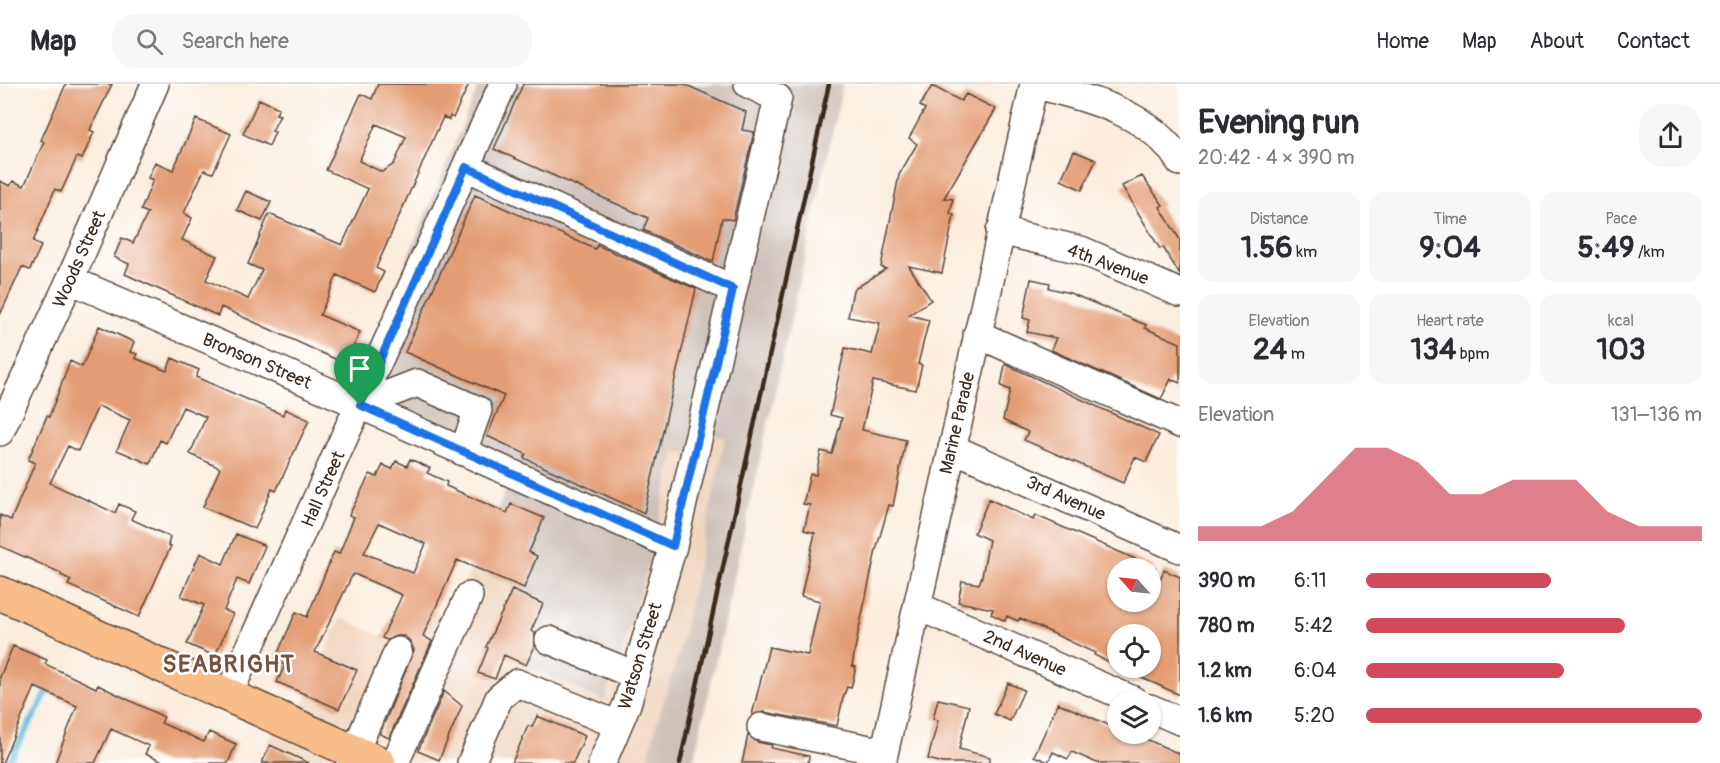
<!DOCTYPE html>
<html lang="en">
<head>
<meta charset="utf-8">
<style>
	:root { --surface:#fff; --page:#f7f7f7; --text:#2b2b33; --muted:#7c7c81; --line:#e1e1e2; --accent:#d1495b }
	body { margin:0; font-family:Pangolin,sans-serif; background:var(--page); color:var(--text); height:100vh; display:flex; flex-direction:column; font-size:22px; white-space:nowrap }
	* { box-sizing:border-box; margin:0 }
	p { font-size:20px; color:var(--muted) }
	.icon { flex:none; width:33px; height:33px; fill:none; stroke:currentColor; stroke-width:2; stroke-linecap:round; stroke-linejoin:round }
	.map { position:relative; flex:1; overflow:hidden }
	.sheet { display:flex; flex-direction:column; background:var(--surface); width:540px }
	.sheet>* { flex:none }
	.needle { width:39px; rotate:297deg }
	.controls { position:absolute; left:1107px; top:474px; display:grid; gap:12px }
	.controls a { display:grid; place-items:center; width:54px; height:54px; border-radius:50%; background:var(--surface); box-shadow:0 2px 4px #0004; font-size:30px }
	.pin { position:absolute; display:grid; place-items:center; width:51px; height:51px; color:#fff; margin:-62px -26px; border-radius:50% 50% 50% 0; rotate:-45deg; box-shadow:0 0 6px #0007 }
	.pin .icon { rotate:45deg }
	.round { display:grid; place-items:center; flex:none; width:63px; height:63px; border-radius:24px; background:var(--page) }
	.overview { display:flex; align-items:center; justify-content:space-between; height:102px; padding:0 18px }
	h1 { font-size:33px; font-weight:700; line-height:45px }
	.metrics { display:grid; grid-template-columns:repeat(3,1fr); gap:9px; height:102px; padding:6px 18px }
	.metrics div { display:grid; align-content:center; border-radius:15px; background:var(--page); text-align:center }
	.metrics b { font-size:30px; font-weight:700 }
	.metrics small { font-size:16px; font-weight:400 }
	.metrics p { font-size:16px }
	.chart { height:168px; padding:12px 18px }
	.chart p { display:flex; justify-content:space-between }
	.chart svg { width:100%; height:108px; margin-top:6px; fill:var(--accent); opacity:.7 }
	ul { padding:0 18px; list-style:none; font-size:20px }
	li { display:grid; grid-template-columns:96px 72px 1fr; align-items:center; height:45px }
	li i { height:15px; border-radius:8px; background:var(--accent) }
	header { display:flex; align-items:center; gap:36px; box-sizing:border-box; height:84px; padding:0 30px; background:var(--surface); border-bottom:2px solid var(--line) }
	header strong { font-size:28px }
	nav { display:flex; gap:33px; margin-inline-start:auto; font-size:21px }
	.search { width:420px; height:54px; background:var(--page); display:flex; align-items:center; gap:15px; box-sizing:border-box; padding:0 21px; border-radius:24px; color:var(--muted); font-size:22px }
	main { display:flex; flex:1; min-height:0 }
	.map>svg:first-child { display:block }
	.built { fill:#f1d5bd }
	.industrial { fill:#cec1ba }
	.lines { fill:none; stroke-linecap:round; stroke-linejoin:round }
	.stream { stroke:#65bee2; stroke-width:6 }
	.building { fill:#e39c73; fill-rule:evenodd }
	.minor-casing { stroke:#58473b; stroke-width:30 }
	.major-casing { stroke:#58473b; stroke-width:36 }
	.minor { stroke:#fff; stroke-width:27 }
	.major { stroke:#f8bd88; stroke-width:33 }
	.rail { stroke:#3b2a1e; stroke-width:4.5 }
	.route-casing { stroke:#fff; stroke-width:12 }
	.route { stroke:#1a73e8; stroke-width:8 }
	.labels { text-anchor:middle; stroke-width:5; stroke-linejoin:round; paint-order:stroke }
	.street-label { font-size:18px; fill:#3b2a1e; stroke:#fff }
	.district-label { font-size:24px; font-weight:bold; letter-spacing:1.5px; fill:#76523c; stroke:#fff }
</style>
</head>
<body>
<header>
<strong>Map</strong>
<div class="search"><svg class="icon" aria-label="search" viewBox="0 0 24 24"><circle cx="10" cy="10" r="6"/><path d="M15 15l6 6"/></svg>Search here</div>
<nav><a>Home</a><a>Map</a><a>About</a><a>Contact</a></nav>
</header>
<main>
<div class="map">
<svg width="1180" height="679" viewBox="0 0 1180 679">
	<rect width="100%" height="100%" fill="#fff"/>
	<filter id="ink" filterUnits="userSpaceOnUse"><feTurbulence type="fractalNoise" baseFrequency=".0167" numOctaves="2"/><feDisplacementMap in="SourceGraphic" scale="12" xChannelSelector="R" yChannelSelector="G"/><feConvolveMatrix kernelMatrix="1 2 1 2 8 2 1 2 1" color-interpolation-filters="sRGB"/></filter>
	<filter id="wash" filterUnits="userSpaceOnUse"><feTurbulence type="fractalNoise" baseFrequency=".008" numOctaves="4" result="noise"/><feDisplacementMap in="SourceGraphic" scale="24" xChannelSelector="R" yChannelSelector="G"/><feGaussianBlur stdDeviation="1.35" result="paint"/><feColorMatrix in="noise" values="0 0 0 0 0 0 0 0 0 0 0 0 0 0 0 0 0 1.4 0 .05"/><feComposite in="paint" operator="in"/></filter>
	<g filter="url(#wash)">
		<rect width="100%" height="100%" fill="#faedde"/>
		<path class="built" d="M702,349l23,5 -44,207 -28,90 -5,28h-389l22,-48 14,7 46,-104 41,18 18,-41 52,23 19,-50 42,18 91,115 20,-55 26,-88 25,-107z"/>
		<path class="industrial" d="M479,0h364l-150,679h-45l5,-28 28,-90 44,-207 -23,-5 -5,22 -22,-4 -25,107 -26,88 -20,55 -116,-53 25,-62 -42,-18 43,-96 -164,-73z"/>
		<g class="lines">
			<path class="stream" d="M8,679l41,-74"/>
		</g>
		<g id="blocks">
			<path class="building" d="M66,0h46l-22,46 4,2 -12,27 -5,-2 -16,35 -6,-3 -22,53 8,4 -11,24 -8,-3 -22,48v-134l10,5 3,-5 11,5 20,-44 -3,-2z
				M378,0h91l-16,34 -3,-2 -1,4 -6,-3 -67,151 8,4 -9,20 -38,-17 -17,40 40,17 -14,32 -125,-57 -3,9 -93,-42 4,-10 -15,-7 8,-19 11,5 15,-30 -7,-3 12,-30 -5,-2 7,-16 18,8 23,-51 35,15 -18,39 -9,-3 -20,43 8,5 -10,22 35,16 -11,24 42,19 14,-29 -14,-6 21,-50 73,31 26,-56 -42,-19 35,-76 11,5zM376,40l30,13 -12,27 -12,8 -23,-11z
				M523,0h161l62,28 -4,18 12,2 -21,88 -11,-2 -9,44 -70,-32 5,-12 -154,-69z
				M932,2l29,15 5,-7 30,15 -52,89 9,1 -3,15 4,1 -12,58 -33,-7 22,34 -22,15 20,5 -11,44 4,1 -6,25 -43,-9 -11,49 44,10 -13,66 -4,-1 -13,45 -18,83 -6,33 4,1 -5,21 -4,-1 -4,11 -6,28 -73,-14 -12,3 17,-68 39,8 12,-54 -19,-5 14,-63 -11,-3 6,-25 -7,-1 7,-30 6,1 5,-24 11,3 10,-36 -12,-3 15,-67 27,6 8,-31 -32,-6 5,-27 33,-21 -5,-2 18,-92 18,-31 -8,-6 16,-29 -5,-3z
				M259,15l20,9 -3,6 4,1 -8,16 3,1 -6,14 -26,-12z
				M1074,67l22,9 -14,30 -21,-10z
				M1142,92l21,29 -3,2 20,33v35l-17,-28 -3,2 -38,-63z
				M246,107l25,11 -9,19 -25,-11z
				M475,111l120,54 2,-4 99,44 -52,224 -120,-55 2,-4 -39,-18 17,-40 -99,-44z
				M1031,195l19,4 -1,5 21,5 76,32 -1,3 35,15v40l-9,-4 -10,20 -110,-49 5,-12 -29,-6 3,-12 -7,-2z
				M99,242l35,16 -4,10 7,2 -2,4 32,13 5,-13 27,12 -3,7 87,38 2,-6 24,11 -33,71 -4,-2 -17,40 -52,-22 17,-39 -30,-14 16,-37 -23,-10 -17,36 -6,-3 -10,24 -33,-14 13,-30 -32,-14 -20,45 -10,-5 -18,37 65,30 4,-9 16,7 -4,8 39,18 -2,8 3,1 -32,71 -71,-32 3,-5 -10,-5v-2l-61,-27v-31l11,5 24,-57 -7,-3 19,-44 2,1 21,-56 12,6z
				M1005,280l154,71 -13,27 -11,-5 -12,26 -99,-43 4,-8 -25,-12 7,-30 -9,-4z
				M410,375l20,9 -3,5 20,9 -1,4 61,27 4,-9 33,14 -15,34 8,4 -13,32 -67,-28 -34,76 9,5 -43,97 -9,-4 34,-84 -4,-9 -6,-5h-8l-9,4 -5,-2 20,-43 -48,-21 -2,2 -37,76 42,18 -18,39 -62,-27 8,-17 -10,-5 21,-48 11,5 27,-65 5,2 15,-37 -5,-2 21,-41 7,3 6,-12 9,4 4,-8 11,5zM379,439l47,21 -13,29 -49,-20z
				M989,415l44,21 2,-5 121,53h-38v34h32l14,-32 16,7v118l-59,-27h29v-34h-32v32l-24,-11 1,-2 -75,-35 -2,3 -11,-5 -2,5 -14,-7 2,-5 -35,-7 4,-21 17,3 3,-8 7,-36 -15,-7z
				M236,450l29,12 -16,38 -12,-5 -13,31 9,4 -18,42 -28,-12 17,-39 -23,-9 19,-43 23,11z
				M512,506l31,14 -12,27 4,2v13l-9,19 -22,-10 -9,24 -17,-6 10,-25 -2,-1z
				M13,562l34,14 -2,4 51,24 2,-3 66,32 -3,6 43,19 5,-10 27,12 -8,19h-63l-20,-9 4,-8 -38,-17 -16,34h-40l22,-57 -42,-19 -33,76h-2v-86z
				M1008,599l16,7 -14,31 -16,-7z
				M444,607l18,15 -23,54 -21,-9z
				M938,615l31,7 -10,43 31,8v6h-47l-15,-4 10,-39 -5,-1z
				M1058,619l60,26v5l19,1 43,19v9h-83l-25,-11 -4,7 -15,-7 -5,10 -14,-6z
				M537,632l48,20 -12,27h-61l16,-37 4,1z
				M748,651l9,7 15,3 -1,3 38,8 -1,7h-66z
				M270,661l39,18h-47z"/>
		</g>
	</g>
	<g filter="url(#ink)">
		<use href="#blocks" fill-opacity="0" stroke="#58473b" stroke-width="1.5"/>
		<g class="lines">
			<g class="minor-casing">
				<path id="minor" d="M1034,0c53,15 116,27 146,78
					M466,83l267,122
					M1000,147l81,19 99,43
					M70,196l290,125 313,141
					M977,250l203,90
					M360,321l57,-22 61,27 -15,42
					M0,348l70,-152 85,-196
					M952,364l228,101
					M917,522l216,94
					M549,556l86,35
					M228,612l275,-612
					M1150,624l30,13
					M761,643l123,25
					M350,679l48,-112
					M395,679l74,-167
					M471,679l28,-65 18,-15 101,42
					M602,679l25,-59 46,-158 105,-448 -30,-14
					M882,679l152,-679"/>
			</g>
			<g class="major-casing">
				<path id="major" d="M0,509l379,170"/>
			</g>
			<use href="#minor" class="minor"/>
			<use href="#major" class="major"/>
			<path class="rail" d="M680,679l149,-679"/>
		</g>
	</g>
	<g class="lines" filter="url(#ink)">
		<g class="route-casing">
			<path id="route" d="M466,83l267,122 -60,257 -313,-141z"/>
		</g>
		<use href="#route" class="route"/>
	</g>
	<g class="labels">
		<g class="street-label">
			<text transform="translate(79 175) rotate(-66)" y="6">Woods Street</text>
			<text transform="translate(1108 180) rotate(21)" y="6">4th Avenue</text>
			<text transform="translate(257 277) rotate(23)" y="6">Bronson Street</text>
			<text transform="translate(957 339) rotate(-77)" y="6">Marine Parade</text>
			<text transform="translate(323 405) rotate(-66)" y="6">Hall Street</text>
			<text transform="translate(1066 414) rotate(24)" y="6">3rd Avenue</text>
			<text transform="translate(1025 569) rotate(24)" y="6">2nd Avenue</text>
			<text transform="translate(640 572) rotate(-73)" y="6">Watson Street</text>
		</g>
		<g class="district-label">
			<text x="229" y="588">SEABRIGHT</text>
		</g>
	</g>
</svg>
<div class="controls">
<a><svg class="needle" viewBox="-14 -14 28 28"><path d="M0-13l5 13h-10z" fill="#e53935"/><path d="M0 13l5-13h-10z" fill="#7c7c81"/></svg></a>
<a><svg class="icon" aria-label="locate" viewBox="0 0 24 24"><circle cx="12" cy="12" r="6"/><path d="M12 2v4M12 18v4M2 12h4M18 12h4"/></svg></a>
<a><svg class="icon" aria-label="layers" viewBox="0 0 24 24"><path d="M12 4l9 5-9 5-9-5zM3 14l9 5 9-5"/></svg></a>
</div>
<div class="pin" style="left:360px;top:321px;background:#1e9e55"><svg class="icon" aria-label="arrive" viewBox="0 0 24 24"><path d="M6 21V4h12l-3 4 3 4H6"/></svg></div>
</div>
<section class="sheet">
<div class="overview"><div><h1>Evening run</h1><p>20:42 · 4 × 390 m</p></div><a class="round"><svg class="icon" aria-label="share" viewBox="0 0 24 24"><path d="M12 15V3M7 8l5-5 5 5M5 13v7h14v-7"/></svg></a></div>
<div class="metrics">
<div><p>Distance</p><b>1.56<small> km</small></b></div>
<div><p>Time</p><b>9:04</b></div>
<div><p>Pace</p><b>5:49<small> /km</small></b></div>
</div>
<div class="metrics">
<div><p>Elevation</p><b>24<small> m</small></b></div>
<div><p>Heart rate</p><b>134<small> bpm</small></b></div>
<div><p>kcal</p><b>103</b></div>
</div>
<div class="chart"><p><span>Elevation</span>131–136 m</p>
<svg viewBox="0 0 160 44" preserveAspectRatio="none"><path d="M0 44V38L10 38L20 38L30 32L40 19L50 6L60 6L70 12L80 25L90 25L100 19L110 19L120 19L130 32L140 38L150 38L160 38V44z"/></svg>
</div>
<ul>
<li><b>390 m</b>6:11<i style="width:55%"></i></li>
<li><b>780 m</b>5:42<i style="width:77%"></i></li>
<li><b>1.2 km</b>6:04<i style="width:59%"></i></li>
<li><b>1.6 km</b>5:20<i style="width:100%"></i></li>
</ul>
</section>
</main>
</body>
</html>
